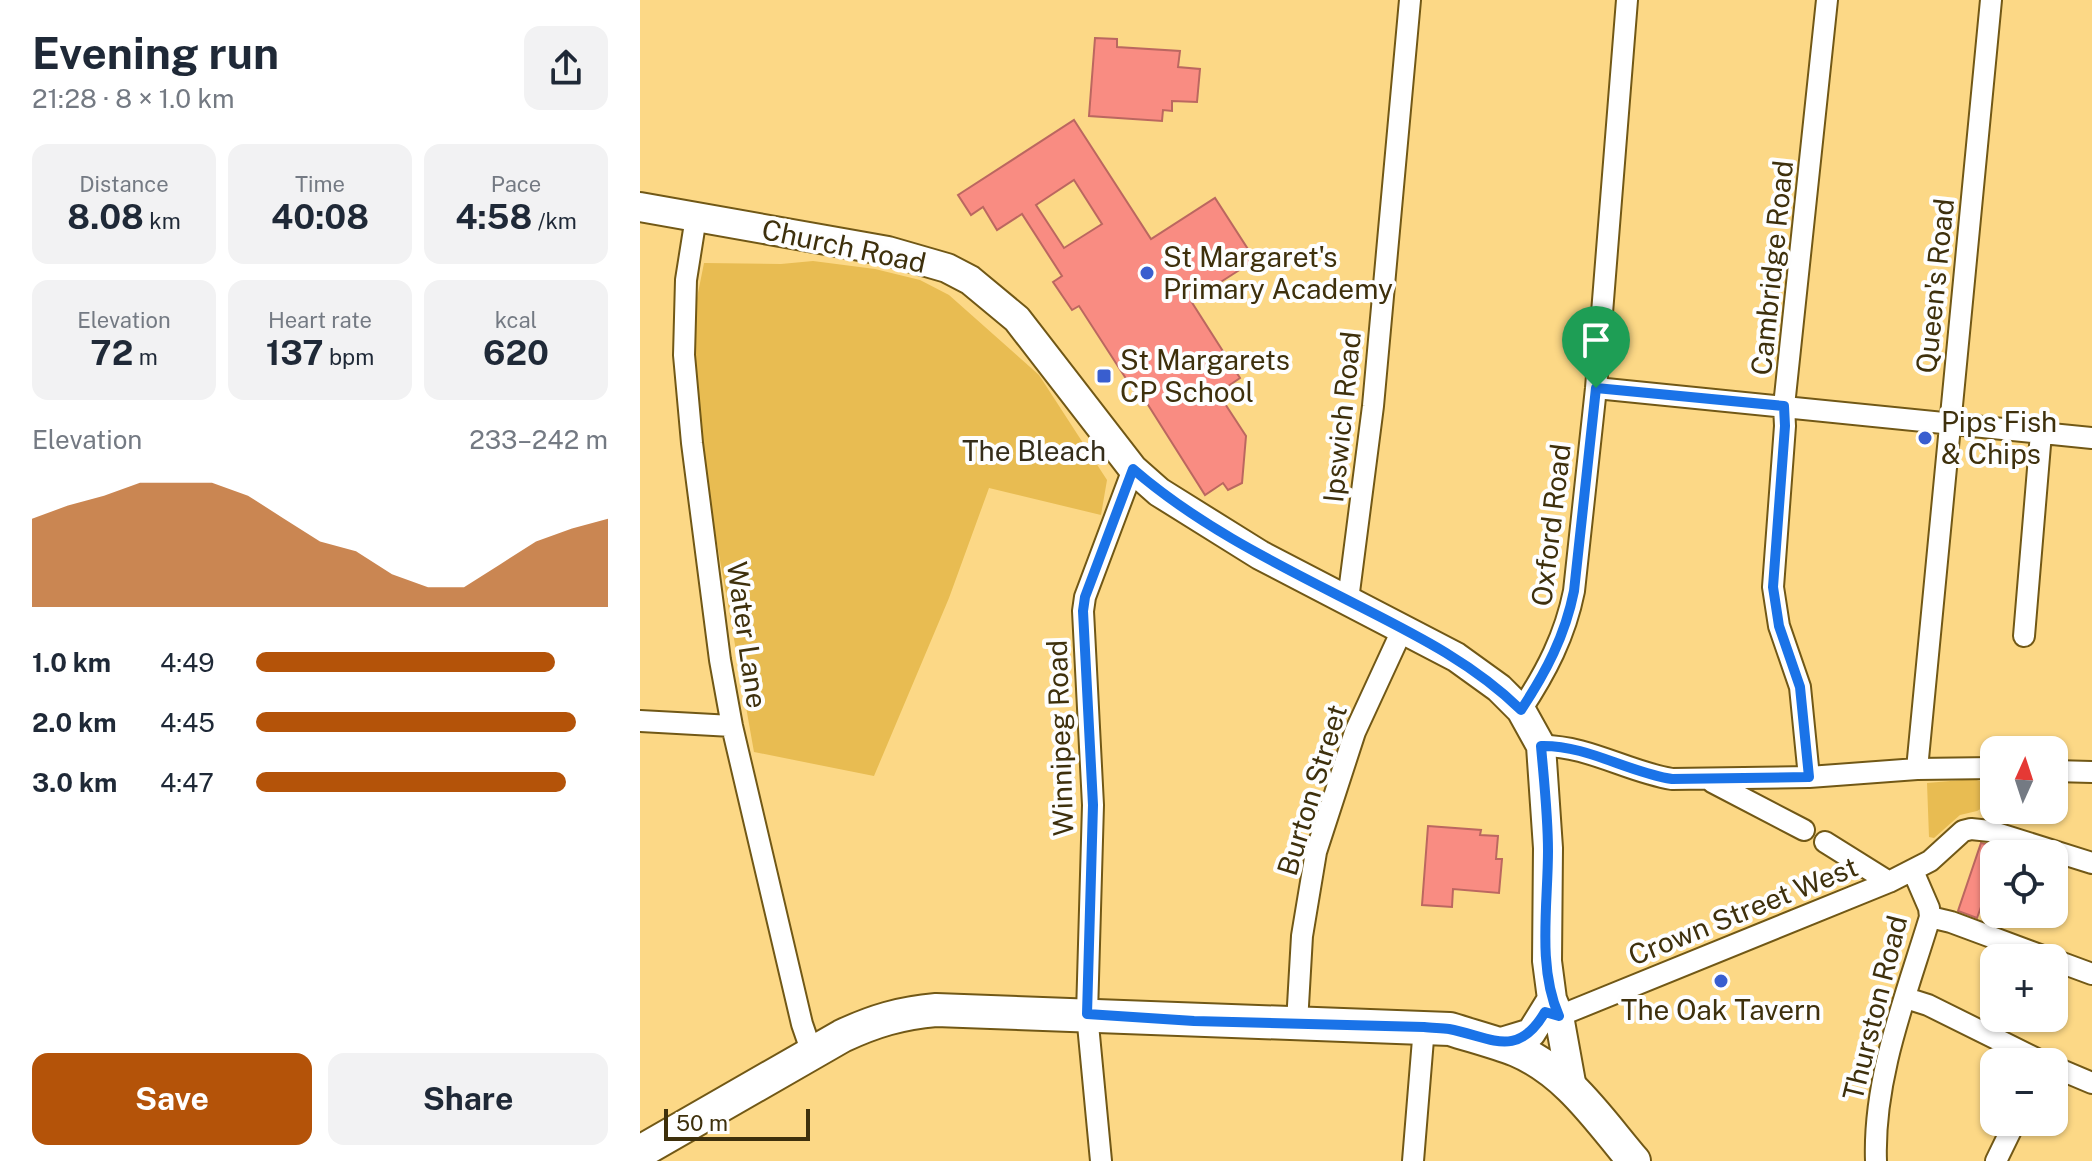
<!DOCTYPE html>
<html lang="en">
<head>
<meta charset="utf-8">
<style>
	:root { --surface:#fff; --page:#f2f2f3; --text:#1f2937; --muted:#747a83; --accent:#b45309 }
	body { margin:0; font-family:"Public Sans",sans-serif; background:var(--page); color:var(--text); height:100vh; display:flex; flex-direction:column; font-size:30px; white-space:nowrap }
	* { box-sizing:border-box; margin:0 }
	p { font-size:26px; color:var(--muted) }
	.icon { flex:none; width:44px; height:44px; fill:none; stroke:currentColor; stroke-width:2; stroke-linecap:round; stroke-linejoin:round }
	.map { position:relative; flex:1; overflow:hidden }
	.panel { display:flex; flex-direction:column; background:var(--surface); width:640px }
	.panel>* { flex:none }
	.needle { width:52px; rotate:3deg }
	.tools { position:absolute; left:1340px; top:736px; display:grid; gap:16px }
	.tools a { display:grid; place-items:center; width:88px; height:88px; border-radius:16px; background:var(--surface); box-shadow:0 2px 6px #0004; font-size:40px }
	.scale { position:absolute; left:24px; bottom:20px; width:146px; box-sizing:border-box; padding-left:8px; border:4px solid #3e300c; border-top:0; font-size:22px; line-height:28px; white-space:nowrap; color:#3e300c; -webkit-text-stroke:6px #fefefe; paint-order:stroke }
	.pin { position:absolute; display:grid; place-items:center; width:68px; height:68px; color:#fff; margin:-82px -34px; border-radius:50% 50% 50% 0; rotate:-45deg; box-shadow:0 0 8px #0007 }
	.pin .icon { rotate:45deg }
	.round { display:grid; place-items:center; flex:none; width:84px; height:84px; border-radius:16px; background:var(--page) }
	.overview { display:flex; align-items:center; justify-content:space-between; height:136px; padding:0 32px }
	h1 { font-size:44px; font-weight:700; line-height:60px }
	.metrics { display:grid; grid-template-columns:repeat(3,1fr); gap:12px; height:136px; padding:8px 32px }
	.metrics div { display:grid; align-content:center; border-radius:16px; background:var(--page); text-align:center }
	.metrics b { font-size:34px; font-weight:700 }
	.metrics small { font-size:22px; font-weight:400 }
	.metrics p { font-size:22px }
	.chart { height:224px; padding:16px 32px }
	.chart p { display:flex; justify-content:space-between }
	.chart svg { width:100%; height:144px; margin-top:8px; fill:var(--accent); opacity:.7 }
	.button { display:flex; gap:16px; margin-top:auto; padding:16px 32px }
	.button a { flex:1; height:92px; border-radius:16px; background:var(--accent); color:#fff; font-size:32px; font-weight:700; line-height:92px; text-align:center }
	.button a+a { background:var(--page); color:var(--text) }
	ul { padding:0 32px; list-style:none; font-size:26px }
	li { display:grid; grid-template-columns:128px 96px 1fr; align-items:center; height:60px }
	li i { height:20px; border-radius:10px; background:var(--accent) }
	main { display:flex; flex:1; min-height:0 }
	.map>svg:first-child { display:block }
	.green { fill:#e8bc52 }
	.building { fill:#f98c82; stroke:#bb6760; stroke-width:2; fill-rule:evenodd }
	.lines { fill:none; stroke-linecap:round; stroke-linejoin:round }
	.street-casing { stroke:#715816; stroke-width:24 }
	.secondary-casing { stroke:#715816; stroke-width:32 }
	.primary-casing { stroke:#715816; stroke-width:36 }
	.street { stroke:#fff; stroke-width:20 }
	.secondary { stroke:#fff; stroke-width:28 }
	.primary { stroke:#fff; stroke-width:32 }
	.route-casing { stroke:#fff; stroke-width:16 }
	.route { stroke:#1a73e8; stroke-width:10 }
	.poi-dot { fill:#395ecf; stroke:#fefefe; stroke-width:3 }
	.labels { text-anchor:middle; stroke-width:8; stroke-linejoin:round; paint-order:stroke }
	.street-label { font-size:28px; fill:#3e300c; stroke:#fefefe }
	.poi-label { font-size:28px; fill:#3e300c; stroke:#fefefe; text-anchor:start }
	.park-label { font-size:28px; fill:#352d1a; stroke:#fefefe }
</style>
</head>
<body>
<main>
<section class="panel">
<div class="overview"><div><h1>Evening run</h1><p>21:28 · 8 × 1.0 km</p></div><a class="round"><svg class="icon" aria-label="share" viewBox="0 0 24 24"><path d="M12 15V3M7 8l5-5 5 5M5 13v7h14v-7"/></svg></a></div>
<div class="metrics">
<div><p>Distance</p><b>8.08<small> km</small></b></div>
<div><p>Time</p><b>40:08</b></div>
<div><p>Pace</p><b>4:58<small> /km</small></b></div>
</div>
<div class="metrics">
<div><p>Elevation</p><b>72<small> m</small></b></div>
<div><p>Heart rate</p><b>137<small> bpm</small></b></div>
<div><p>kcal</p><b>620</b></div>
</div>
<div class="chart"><p><span>Elevation</span>233–242 m</p>
<svg viewBox="0 0 160 44" preserveAspectRatio="none"><path d="M0 44V17L10 13L20 10L30 6L40 6L50 6L60 10L70 17L80 24L90 27L100 34L110 38L120 38L130 31L140 24L150 20L160 17V44z"/></svg>
</div>
<ul>
<li><b>1.0 km</b>4:49<i style="width:85%"></i></li>
<li><b>2.0 km</b>4:45<i style="width:91%"></i></li>
<li><b>3.0 km</b>4:47<i style="width:88%"></i></li>
</ul>
<div class="button"><a>Save</a><a>Share</a></div>
</section>
<div class="map">
<svg width="1452" height="1161" viewBox="0 0 1452 1161">
	<rect width="100%" height="100%" fill="#fcd886"/>
	<path class="green" d="M173,261l62,8 45,11 29,15 90,80 68,105 -6,35 -112,-27 -40,110 -75,178 -120,-24 -45,-254 -17,-121 -1,-49 13,-65 77,1z
		M1334,779l11,4 -3,25 -5,3 -17,4 -26,23 -5,-1 -2,-54z"/>
	<path class="building" d="M455,38l22,1v8l63,4 -2,16 22,2 -3,33 -25,-1v10l-9,-1 -1,11 -73,-5z
		M434,120l77,119 64,-41 40,62 -64,41 49,77 -22,15 28,43 -4,47 -14,7 -5,-7 -18,12 -67,-106 -4,2 -55,-85 -7,4 -19,-28 9,-6 -40,-62 -25,16 -14,-23 -12,8 -13,-20zM434,180l28,44 -38,24 -28,-43z
		M788,826l53,4 -1,5 18,1 -2,23h6l-3,34 -46,-4 -1,18 -30,-2z
		M1341,843l13,3v25l-17,47 -19,-7z"/>
	<g class="lines">
		<g class="street-casing">
			<path id="street" d="M56,217l-10,63 -2,75 8,88 28,217 12,66 70,298 10,29
				M956,388l496,50
				M708,600l25,-194 37,-406
				M1384,636l17,-203
				M881,710c25,-38 44,-74 53,-119l22,-203 31,-388
				M0,721l92,5
				M901,746c46,-1 87,26 131,33l137,-2 108,-8 77,-1
				M1277,769l74,-769
				M1414,771l38,1
				M1169,777l-9,-90 -21,-61 -6,-39 12,-161 -1,-20 43,-406
				M1072,782l92,48
				M1185,842l64,40
				M1290,917l21,5 97,36
				M1414,960l38,14
				M1266,998l22,7 115,57
				M909,1013l10,3 330,-134 41,-21 33,-30 8,-2 19,2 102,32
				M657,1023l5,-87 14,-84 39,-120 48,-104
				M1414,1067l38,16
				M461,1161l-14,-147 6,-209 -10,-194 2,-14 48,-128
				M773,1161l11,-134
				M1236,1161c-3,-83 30,-165 54,-244l-1,-9 -16,-37
				M1356,1161l19,-39"/>
		</g>
		<g class="secondary-casing">
			<path id="secondary" d="M0,207l248,44 59,17 23,12 47,39 116,150 26,23 101,63 196,102 43,31 22,22 20,36 7,102 -1,113 5,38 7,17 13,72
				M855,1044l36,-11 21,-34"/>
		</g>
		<g class="primary-casing">
			<path id="primary" d="M0,1152l202,-116c32,-15 59,-23 94,-26l514,19c22,7 45,13 66,21 52,22 83,70 118,111"/>
		</g>
		<use href="#street" class="street"/>
		<use href="#secondary" class="secondary"/>
		<use href="#primary" class="primary"/>
	</g>
	<g class="lines">
		<g class="route-casing">
			<path id="route" d="M956,388l188,18 1,20 -12,161 6,39 21,61 9,90 -137,2c-45,-7 -85,-34 -131,-33 3,35 7,70 7,105 0,53 -11,116 11,165l-14,-4c-28,48 -54,25 -96,17 -8,-1 -17,-1 -25,-2l-230,-6 -107,-7 6,-209 -10,-194 2,-14 48,-128c68,59 150,98 230,139 57,29 112,57 158,102 25,-38 44,-74 53,-119z"/>
		</g>
		<use href="#route" class="route"/>
	</g>
	<g class="poi-dot">
		<circle cx="507" cy="273" r="8"/>
		<rect x="456" y="368" width="16" height="16" rx="4"/>
		<circle cx="1285" cy="438" r="8"/>
		<circle cx="1081" cy="981" r="8"/>
	</g>
	<g class="labels">
		<g class="street-label">
			<text transform="translate(204 246) rotate(12)" y="10">Church Road</text>
			<text transform="translate(1132 268) rotate(-84)" y="10">Cambridge Road</text>
			<text transform="translate(1295 286) rotate(-84)" y="10">Queen's Road</text>
			<text transform="translate(702 417) rotate(-84)" y="10">Ipswich Road</text>
			<text transform="translate(911 525) rotate(-83)" y="10">Oxford Road</text>
			<text transform="translate(107 635) rotate(82)" y="10">Water Lane</text>
			<text transform="translate(420 738) rotate(-92)" y="10">Winnipeg Road</text>
			<text transform="translate(672 790) rotate(-73)" y="10">Burton Street</text>
			<text transform="translate(1103 911) rotate(-22)" y="10">Crown Street West</text>
			<text transform="translate(1235 1008) rotate(-76)" y="10">Thurston Road</text>
		</g>
		<g class="poi-label">
			<text x="523" y="267">St Margaret's<tspan x="523" dy="32">Primary Academy</tspan></text>
			<text x="480" y="370">St Margarets<tspan x="480" dy="32">CP School</tspan></text>
			<text x="1301" y="432">Pips Fish<tspan x="1301" dy="32">&amp; Chips</tspan></text>
			<text x="1081" y="1020" text-anchor="middle">The Oak Tavern</text>
		</g>
		<g class="park-label">
			<text x="394" y="461">The Bleach</text>
		</g>
	</g>
</svg>
<div class="tools">
<a><svg class="needle" viewBox="-14 -14 28 28"><path d="M0-13l5 13h-10z" fill="#e53935"/><path d="M0 13l5-13h-10z" fill="#747a83"/></svg></a>
<a><svg class="icon" aria-label="locate" viewBox="0 0 24 24"><circle cx="12" cy="12" r="6"/><path d="M12 2v4M12 18v4M2 12h4M18 12h4"/></svg></a>
<a>+</a>
<a>−</a>
</div>
<div class="scale">50 m</div>
<div class="pin" style="left:956px;top:388px;background:#1e9e55"><svg class="icon" aria-label="arrive" viewBox="0 0 24 24"><path d="M6 21V4h12l-3 4 3 4H6"/></svg></div>
</div>
</main>
</body>
</html>
